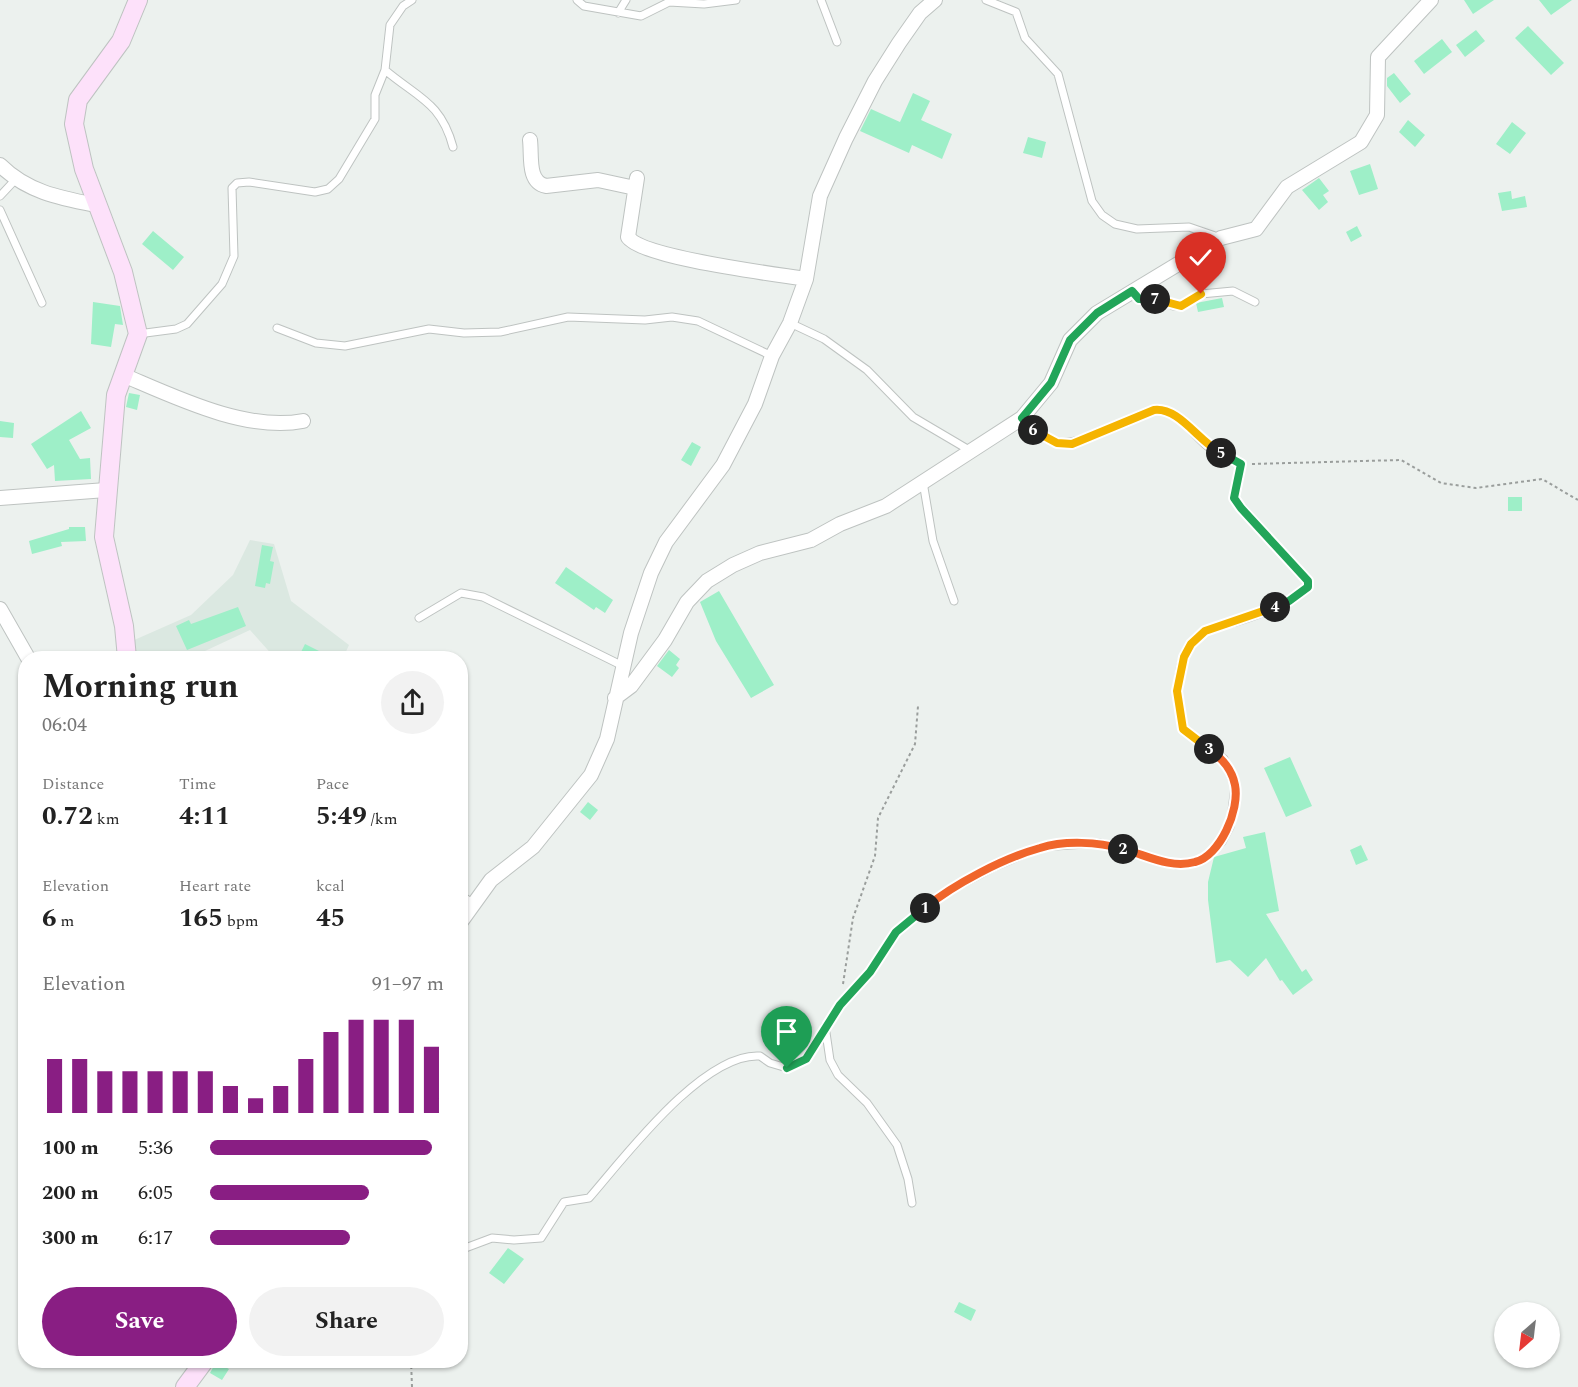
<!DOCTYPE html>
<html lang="en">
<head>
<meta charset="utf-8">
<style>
	:root { --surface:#fff; --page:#f2f2f2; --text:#222; --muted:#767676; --accent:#891e83 }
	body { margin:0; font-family:Spectral,serif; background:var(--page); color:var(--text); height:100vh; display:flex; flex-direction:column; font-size:22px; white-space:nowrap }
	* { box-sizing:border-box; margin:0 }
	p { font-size:20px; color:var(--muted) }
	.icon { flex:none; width:33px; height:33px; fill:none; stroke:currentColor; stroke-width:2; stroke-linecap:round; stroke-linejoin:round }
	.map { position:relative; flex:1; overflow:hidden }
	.panel { position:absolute; left:18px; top:651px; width:450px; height:717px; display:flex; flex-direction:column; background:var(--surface); border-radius:24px; box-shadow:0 2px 4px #0004 }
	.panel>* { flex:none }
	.needle { width:39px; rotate:208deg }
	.fabs { position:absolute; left:1494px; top:1302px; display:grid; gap:12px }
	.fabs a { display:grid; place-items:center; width:66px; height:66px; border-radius:50%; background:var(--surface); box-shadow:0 2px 4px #0004; font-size:30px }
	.pin { position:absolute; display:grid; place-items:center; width:51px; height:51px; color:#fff; margin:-62px -26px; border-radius:50% 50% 50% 0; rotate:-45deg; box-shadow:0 0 6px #0007 }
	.pin .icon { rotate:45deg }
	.km { position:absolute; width:30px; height:30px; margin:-15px; border-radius:50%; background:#222; color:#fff; font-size:16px; line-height:30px; text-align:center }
	.round { display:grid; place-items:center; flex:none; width:63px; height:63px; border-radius:32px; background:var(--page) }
	.head { display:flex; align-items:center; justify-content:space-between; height:102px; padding:0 24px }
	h1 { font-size:33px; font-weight:700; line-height:45px }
	.metrics { display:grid; grid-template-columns:repeat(3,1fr); gap:9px; height:102px; padding:6px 24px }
	.metrics div { display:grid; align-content:center }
	.metrics b { font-size:26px; font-weight:700 }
	.metrics small { font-size:16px; font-weight:400 }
	.metrics p { font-size:16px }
	.chart { height:168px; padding:12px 24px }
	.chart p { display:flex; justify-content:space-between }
	.chart svg { width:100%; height:108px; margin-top:6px; stroke:var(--accent); stroke-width:6 }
	.cta { display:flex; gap:12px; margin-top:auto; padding:12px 24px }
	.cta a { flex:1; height:69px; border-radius:36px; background:var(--accent); color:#fff; font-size:24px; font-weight:700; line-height:69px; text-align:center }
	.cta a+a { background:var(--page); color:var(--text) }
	ul { padding:0 24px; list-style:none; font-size:20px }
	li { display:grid; grid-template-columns:96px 72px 1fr; align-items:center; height:45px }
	li i { height:15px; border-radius:8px; background:var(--accent) }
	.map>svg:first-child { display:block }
	.built { fill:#dbe8e1 }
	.building { fill:#9eefc8 }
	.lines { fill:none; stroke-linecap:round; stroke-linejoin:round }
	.lane-casing { stroke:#bec3c1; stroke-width:9 }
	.street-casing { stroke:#bec3c1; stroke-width:16 }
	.secondary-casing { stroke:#bec3c1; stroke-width:20 }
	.path { stroke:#9a9e9c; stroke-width:2; stroke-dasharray:3 3; stroke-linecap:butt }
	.lane { stroke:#fff; stroke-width:7 }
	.street { stroke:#fff; stroke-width:14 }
	.secondary { stroke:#fde1fa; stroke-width:18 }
	.split-1-casing { stroke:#fff; stroke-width:12 }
	.split-2-casing { stroke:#fff; stroke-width:12 }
	.split-3-casing { stroke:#fff; stroke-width:12 }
	.split-4-casing { stroke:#fff; stroke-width:12 }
	.split-5-casing { stroke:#fff; stroke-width:12 }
	.split-6-casing { stroke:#fff; stroke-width:12 }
	.split-7-casing { stroke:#fff; stroke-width:12 }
	.split-8-casing { stroke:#fff; stroke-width:12 }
	.split-1 { stroke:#22a559; stroke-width:8 }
	.split-2 { stroke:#f0652b; stroke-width:8 }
	.split-3 { stroke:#f0652b; stroke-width:8 }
	.split-4 { stroke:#f5b400; stroke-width:8 }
	.split-5 { stroke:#22a559; stroke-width:8 }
	.split-6 { stroke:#f5b400; stroke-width:8 }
	.split-7 { stroke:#22a559; stroke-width:8 }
	.split-8 { stroke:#f5b400; stroke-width:8 }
</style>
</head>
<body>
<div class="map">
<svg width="1578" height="1387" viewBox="0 0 1578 1387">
	<rect width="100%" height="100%" fill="#ecf1ee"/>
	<path class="built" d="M250,540l24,4 17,57 58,44 -6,13h-68l-25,-28 -60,28h-56l-2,-17 59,-26 42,-40z"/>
	<path class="building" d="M1464,0h30l-21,14z
		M1539,0h33l-21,15z
		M1528,26l36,37 -13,12 -36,-37z
		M1476,30l9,11 -20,16 -9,-12z
		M1442,39l10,13 -28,22 -10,-13z
		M1394,73l17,21 -11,9 -13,-17v-8z
		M913,93l17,8 -9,19 31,14 -10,25 -30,-14 -3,8 -49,-22 11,-22 29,13z
		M1408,120l17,15 -10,12 -16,-15z
		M1512,122l14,11 -16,21 -14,-10z
		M1028,137l18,5 -4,16 -19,-5z
		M1370,164l8,25 -19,6 -9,-24z
		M1319,178l10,13 -6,4 5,7 -9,8 -17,-20z
		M1511,191l1,8 13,-3 2,11 -25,4 -4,-18z
		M1357,226l5,10 -11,6 -5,-10z
		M153,231l31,26 -11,13 -31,-26z
		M1222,298l2,9 -26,5 -2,-9z
		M93,302l27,4 3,19 -8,-1 -4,23 -20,-3z
		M129,393l11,2 -3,15 -11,-3z
		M81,411l10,17 -22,12 11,19 10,-1 1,21 -36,2 -1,-16 -7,4 -16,-25z
		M0,421l14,2 -1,15 -13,-1z
		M692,442l9,5 -10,19 -10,-6z
		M1508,497h14v14h-14z
		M69,527h16l1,14 -25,1 1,4 -30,8 -3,-13 40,-12z
		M262,545l11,2 -3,14 4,1 -4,22 -4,-1 -1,5 -10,-2z
		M566,567l47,33 -8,13 -9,-6 -2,3 -39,-27z
		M719,591l55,94 -23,13 -35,-57 -16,-39z
		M238,607l8,19 -59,24 -11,-24 13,-6 2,4z
		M305,644l28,14h-35z
		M669,650l11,9 -4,6 3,3 -7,9 -15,-11z
		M1290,757l22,49 -26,11 -22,-49z
		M588,802l10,8 -8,10 -10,-8z
		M1265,832l14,79 -13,3 36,58 4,-3 7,11 -20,15 -11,-15 -2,1 -14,-23 -18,19 -18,-17 -14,3 -8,-63v-18l6,-25 32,-9 -3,-11z
		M1361,845l7,15 -12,5 -6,-15z
		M508,1248l16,11 -20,25 -15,-11z
		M959,1302l17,8 -5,11 -17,-9z
		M216,1362l13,7 -7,11 -12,-7z"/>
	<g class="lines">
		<g class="lane-casing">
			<path id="lane" d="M577,0l7,6 57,10 28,-14 35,2 32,-4
				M821,0l16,42
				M986,0l30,12 9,26 33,36 34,127 10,14 13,9 22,5 52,-2 32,11
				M618,13l8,-13
				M385,70c33,28 56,32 68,77
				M0,196l15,-16
				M0,210l42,93
				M1132,291l7,8h23l11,7h8l20,-12 32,-3 22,11
				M790,323l34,16 43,31 46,47 56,33
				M277,328l39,15 29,3 84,-17 35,4 36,-1 68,-15 77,3 27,-3 26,4 74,35
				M138,334l38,-5 11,-5 35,-40 12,-28 -2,-68 5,-5 12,-1 66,10 13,-3 11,-10 36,-60v-24l10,-25 5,-45 13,-19 9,-6
				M923,482l10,59 21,60
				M419,618l42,-25 22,4 140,69
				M460,894l13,10
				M825,1026l5,34 8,15 29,28 30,42 11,34 4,24
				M460,1250l32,-12 22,2 27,-2 23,-36 25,-4c35,-40 114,-146 171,-142l10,7 17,5 19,-9 34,-54 30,-33 26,-40 43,-36 55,-29 47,-20 59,-4 76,22 22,-3 24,-20 8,-15 5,-41 -11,-27 -41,-30c-7,-30 -11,-79 22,-98 8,-5 22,-7 31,-9 25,-8 52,-18 72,-35v-6l-74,-83 7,-34c-11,-6 -24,-11 -34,-18 -18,-14 -28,-39 -53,-36 -16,6 -32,13 -48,20 -36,15 -56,22 -84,-12"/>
		</g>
		<g class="street-casing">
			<path id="street" d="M530,140c2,16 -3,42 16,46l52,-6 37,8
				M0,165c27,27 60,33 96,40
				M637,178l-9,59c14,21 147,37 178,42
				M123,375c52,22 123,57 180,46
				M0,498l106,-8
				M0,609l28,49
				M615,698l16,-12 34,-46 22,-38 20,-21 26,-16 27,-12 51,-13 29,-16 46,-18 136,-88 29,-35 19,-43 27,-27 124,-75 35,-9 31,-42 74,-45 16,-27 1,-58 53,-57
				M460,923l31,-43 42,-33 58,-72 16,-36 24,-106 20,-60 15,-31 57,-77 32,-61 17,-48 18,-33 16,-44 14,-83 26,-58 29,-57 24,-38 21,-30 15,-13"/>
		</g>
		<g class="secondary-casing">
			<path id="secondary" d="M127,658l-3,-32 -20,-89 12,-142 22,-61 -15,-62 -39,-103 -10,-45 4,-24 43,-59 17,-41
				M185,1387l20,-27"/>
		</g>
		<path class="path" d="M1252,464l149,-4 40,23 35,5 66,-9 36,21
			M843,984l10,-66 22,-62 3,-38 37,-74 3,-38
			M411,1360l1,27"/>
		<use href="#lane" class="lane"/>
		<use href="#street" class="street"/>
		<use href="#secondary" class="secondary"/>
	</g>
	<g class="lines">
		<g class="split-1-casing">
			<path id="split-1" d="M787,1068l19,-9 34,-54 30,-33 26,-40 29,-24"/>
		</g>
		<g class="split-2-casing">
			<path id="split-2" d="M925,908c29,-24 79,-50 115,-60 25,-8 58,-6 83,1"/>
		</g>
		<g class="split-3-casing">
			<path id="split-3" d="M1123,849c23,6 47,20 72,13 25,-6 45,-52 40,-77 -3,-16 -13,-27 -26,-36"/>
		</g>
		<g class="split-4-casing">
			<path id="split-4" d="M1209,749l-26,-20 -6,-38 7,-34 7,-13 14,-13 70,-24"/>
		</g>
		<g class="split-5-casing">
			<path id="split-5" d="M1221,453l20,11 -7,34 7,10 67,73v6l-19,14 -14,6"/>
		</g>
		<g class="split-6-casing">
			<path id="split-6" d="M1033,430l24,13 15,1 82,-34c25,-3 44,31 67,43"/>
		</g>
		<g class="split-7-casing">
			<path id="split-7" d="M1033,430l-11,-12 29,-35 19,-43 27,-27 35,-22 7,8h16"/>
		</g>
		<g class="split-8-casing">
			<path id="split-8" d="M1155,299l26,7 20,-12"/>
		</g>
		<use href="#split-1" class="split-1"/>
		<use href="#split-2" class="split-2"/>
		<use href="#split-3" class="split-3"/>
		<use href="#split-4" class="split-4"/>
		<use href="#split-5" class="split-5"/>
		<use href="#split-6" class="split-6"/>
		<use href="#split-7" class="split-7"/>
		<use href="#split-8" class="split-8"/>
	</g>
</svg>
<div class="fabs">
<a><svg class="needle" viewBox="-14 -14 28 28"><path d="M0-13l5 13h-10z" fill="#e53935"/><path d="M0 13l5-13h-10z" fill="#767676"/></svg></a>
</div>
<div class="pin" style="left:787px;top:1068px;background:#1e9e55"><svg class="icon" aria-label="arrive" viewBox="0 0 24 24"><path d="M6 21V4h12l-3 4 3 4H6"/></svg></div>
<div class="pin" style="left:1201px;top:294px;background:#d93025"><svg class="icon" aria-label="check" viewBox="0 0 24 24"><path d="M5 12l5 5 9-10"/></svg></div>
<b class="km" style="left:925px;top:908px">1</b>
<b class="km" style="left:1123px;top:849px">2</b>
<b class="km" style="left:1209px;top:749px">3</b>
<b class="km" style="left:1275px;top:607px">4</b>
<b class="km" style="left:1221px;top:453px">5</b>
<b class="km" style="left:1033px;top:430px">6</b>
<b class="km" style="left:1155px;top:299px">7</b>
<section class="panel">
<div class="head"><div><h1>Morning run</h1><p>06:04</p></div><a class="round"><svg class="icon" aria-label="share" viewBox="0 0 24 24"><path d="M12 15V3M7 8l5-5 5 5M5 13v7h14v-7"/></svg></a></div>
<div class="metrics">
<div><p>Distance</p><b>0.72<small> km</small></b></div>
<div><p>Time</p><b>4:11</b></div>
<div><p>Pace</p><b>5:49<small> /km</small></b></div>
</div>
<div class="metrics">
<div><p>Elevation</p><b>6<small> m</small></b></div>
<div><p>Heart rate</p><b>165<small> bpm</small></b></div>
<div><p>kcal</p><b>45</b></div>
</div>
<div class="chart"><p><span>Elevation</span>91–97 m</p>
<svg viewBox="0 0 160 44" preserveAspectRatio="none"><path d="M5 44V22M15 44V22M25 44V27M35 44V27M45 44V27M55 44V27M65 44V27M75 44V33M85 44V38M95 44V33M105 44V22M115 44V11M125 44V6M135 44V6M145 44V6M155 44V17"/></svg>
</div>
<ul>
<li><b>100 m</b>5:36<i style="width:95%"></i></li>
<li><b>200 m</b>6:05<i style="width:68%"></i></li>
<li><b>300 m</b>6:17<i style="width:60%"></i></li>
</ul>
<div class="cta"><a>Save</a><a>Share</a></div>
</section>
</div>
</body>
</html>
